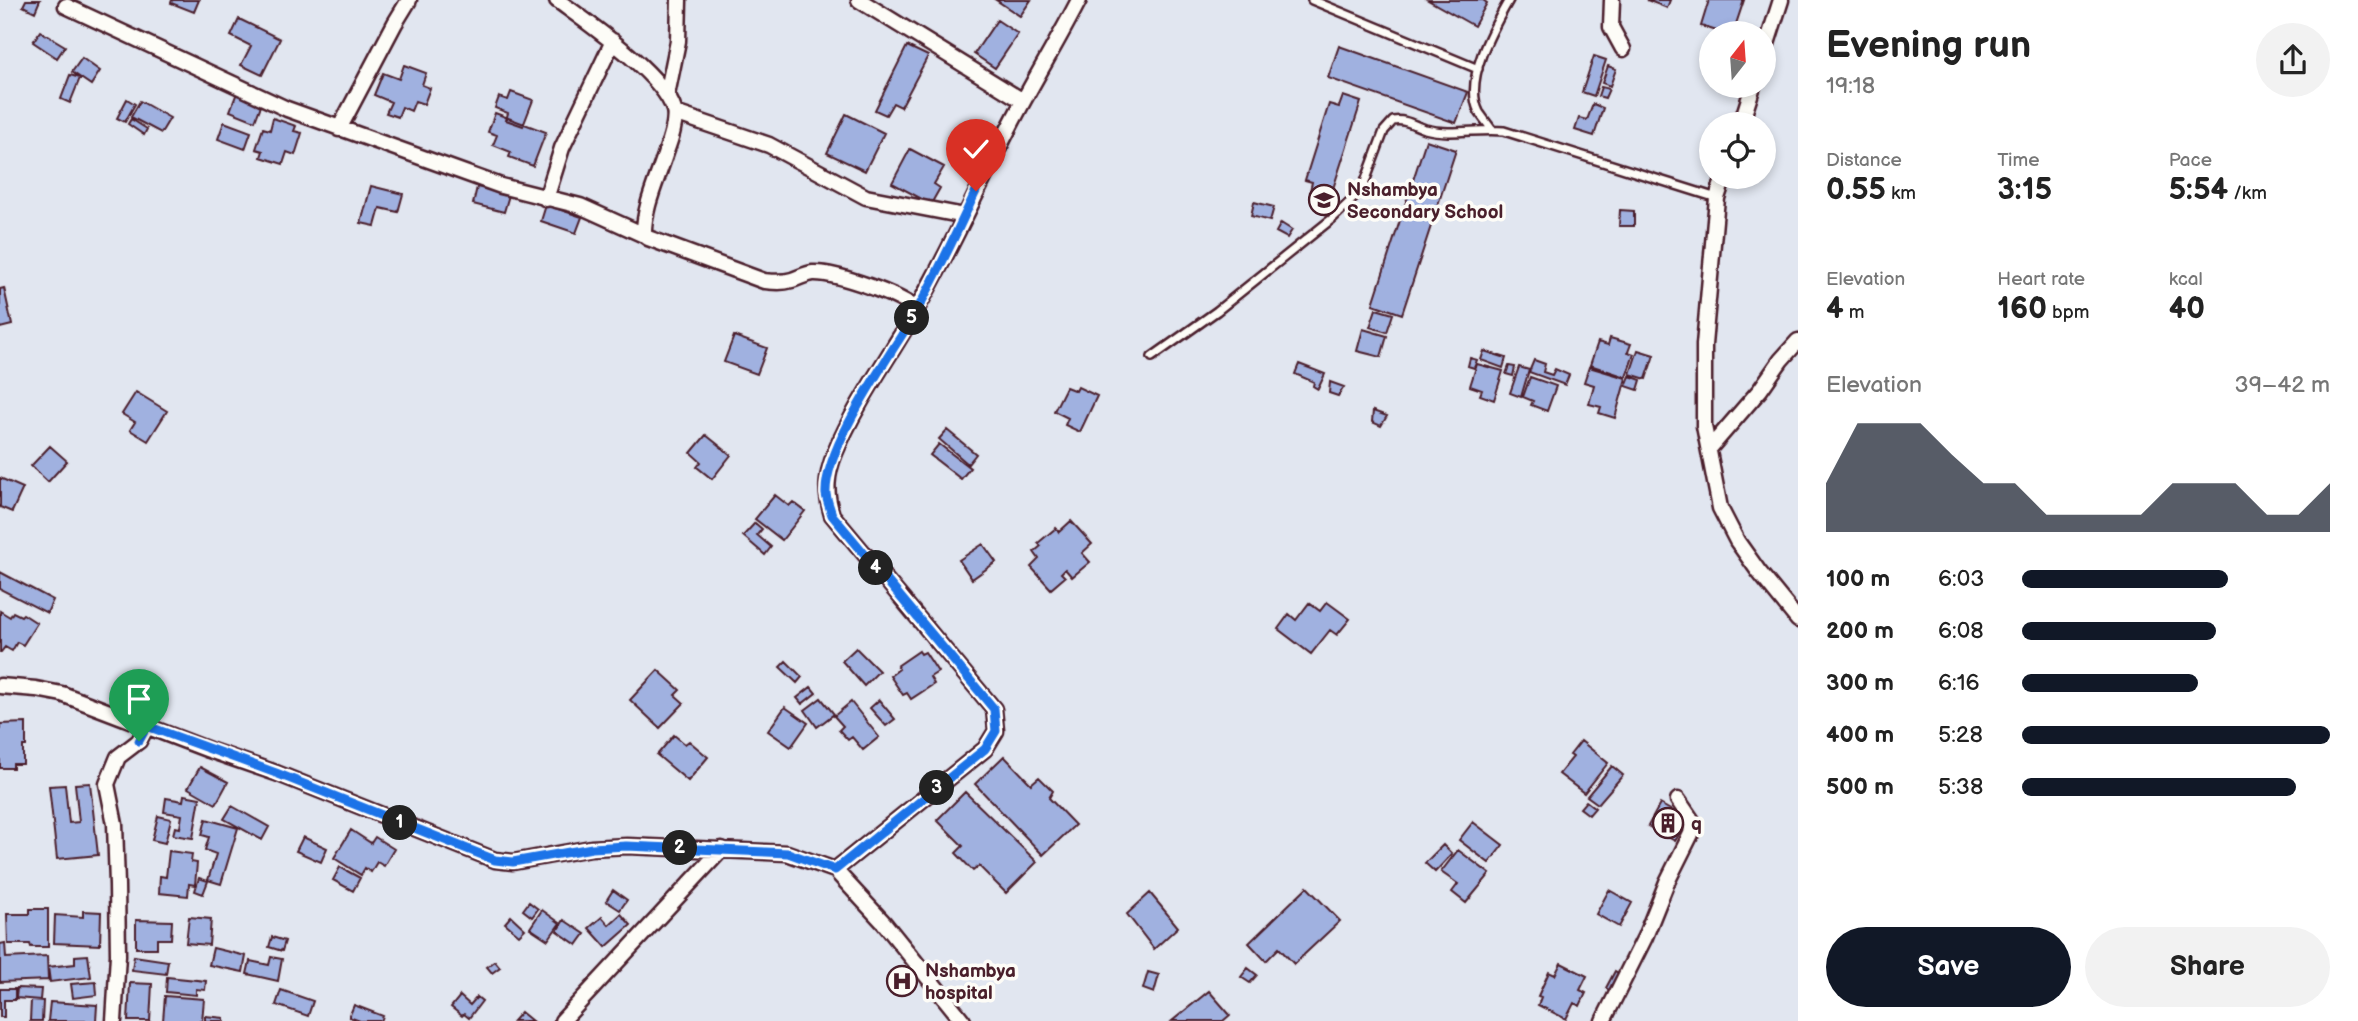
<!DOCTYPE html>
<html lang="en">
<head>
<meta charset="utf-8">
<style>
	:root { --surface:#fff; --page:#f2f2f2; --text:#222; --muted:#767676; --accent:#111827 }
	body { margin:0; font-family:"Balsamiq Sans",sans-serif; background:var(--page); color:var(--text); height:100vh; display:flex; flex-direction:column; font-size:26px; white-space:nowrap }
	* { box-sizing:border-box; margin:0 }
	p { font-size:23px; color:var(--muted) }
	.icon { flex:none; width:38px; height:38px; fill:none; stroke:currentColor; stroke-width:2; stroke-linecap:round; stroke-linejoin:round }
	.map { position:relative; flex:1; overflow:hidden }
	.panel { display:flex; flex-direction:column; background:var(--surface); width:560px }
	.panel>* { flex:none }
	.needle { width:46px; rotate:17deg }
	.buttons { position:absolute; left:1699px; top:21px; display:grid; gap:14px }
	.buttons a { display:grid; place-items:center; width:77px; height:77px; border-radius:50%; background:var(--surface); box-shadow:0 4px 10px #0003; font-size:35px }
	.pin { position:absolute; display:grid; place-items:center; width:60px; height:60px; color:#fff; margin:-72px -30px; border-radius:50% 50% 50% 0; rotate:-45deg; box-shadow:0 0 7px #0007 }
	.pin .icon { rotate:45deg }
	.km { position:absolute; width:35px; height:35px; margin:-18px; border-radius:50%; background:#222; color:#fff; font-size:19px; line-height:35px; text-align:center }
	.round { display:grid; place-items:center; flex:none; width:74px; height:74px; border-radius:37px; background:var(--page) }
	.headline { display:flex; align-items:center; justify-content:space-between; height:119px; padding:0 28px }
	h1 { font-size:38px; font-weight:700; line-height:52px }
	.figures { display:grid; grid-template-columns:repeat(3,1fr); gap:10px; height:119px; padding:7px 28px }
	.figures div { display:grid; align-content:center }
	.figures b { font-size:30px; font-weight:700 }
	.figures small { font-size:19px; font-weight:400 }
	.figures p { font-size:19px }
	.chart { height:196px; padding:14px 28px }
	.chart p { display:flex; justify-content:space-between }
	.chart svg { width:100%; height:126px; margin-top:7px; fill:var(--accent); opacity:.7 }
	.primary-button { display:flex; gap:14px; margin-top:auto; padding:14px 28px }
	.primary-button a { flex:1; height:80px; border-radius:42px; background:var(--accent); color:#fff; font-size:28px; font-weight:700; line-height:80px; text-align:center }
	.primary-button a+a { background:var(--page); color:var(--text) }
	ul { padding:0 28px; list-style:none; font-size:23px }
	li { display:grid; grid-template-columns:112px 84px 1fr; align-items:center; height:52px }
	li i { height:18px; border-radius:9px; background:var(--accent) }
	main { display:flex; flex:1; min-height:0 }
	.map>svg:first-child { display:block }
	.building { fill:#a0b1e0; stroke:#4a1f2b; stroke-width:2 }
	.lines { fill:none; stroke-linecap:round; stroke-linejoin:round }
	.lane-casing { stroke:#4a1f2b; stroke-width:12 }
	.street-casing { stroke:#4a1f2b; stroke-width:19 }
	.lane { stroke:#fdfcf7; stroke-width:7 }
	.street { stroke:#fdfcf7; stroke-width:14 }
	.route-casing { stroke:#fff; stroke-width:14 }
	.route { stroke:#1a73e8; stroke-width:9 }
	.labels { text-anchor:middle; stroke-width:7; stroke-linejoin:round; paint-order:stroke }
	.poi-label { font-size:19px; font-weight:bold; fill:#4a1f2b; stroke:#fdfcf7; text-anchor:start }
</style>
</head>
<body>
<main>
<div class="map">
<svg width="1798" height="1021" viewBox="0 0 1798 1021">
	<rect width="100%" height="100%" fill="#e1e6f0"/>
	<filter id="ink" filterUnits="userSpaceOnUse"><feTurbulence type="fractalNoise" baseFrequency=".0143" numOctaves="2"/><feDisplacementMap in="SourceGraphic" scale="14" xChannelSelector="R" yChannelSelector="G"/><feConvolveMatrix kernelMatrix="1 2 1 2 8 2 1 2 1" color-interpolation-filters="sRGB"/></filter>
	<g filter="url(#ink)">
		<path class="building" d="M26,0h14l-5,12 -12,-6z
			M172,0h27l-5,12 -23,-9z
			M996,0h35l-11,16z
			M1428,0h55l4,3 -13,23z
			M1647,0h23l-3,8z
			M1709,0h35l-11,33h-10l-22,-7z
			M239,19l41,20 -18,36 -21,-10 10,-19 -20,-10z
			M997,20l21,14 -23,34 -21,-14z
			M40,31l25,15 -8,12 -24,-16z
			M907,46l21,10 -27,51 -8,-4 -7,12 -11,-5z
			M1339,46l129,46 -12,31 -128,-45z
			M1594,56l12,4 -12,36 -12,-4z
			M82,58l18,13 -9,14 -19,-13z
			M404,65l22,8 -4,12 8,3 -6,16 -9,-3 -4,10 -9,-4 -4,10 -12,-4 5,-11 -17,-7 9,-22 16,6z
			M1608,66l8,3 -6,17 -8,-3z
			M70,75l10,3 -10,25 -9,-4z
			M1601,87l8,2 -4,9 -7,-2z
			M238,90l25,10 -8,21 -25,-10z
			M511,92l22,8 -10,26 -17,-6 2,-7 -13,-5 4,-11 9,3z
			M1343,96l18,6 -31,96 -20,-7 2,-9 -7,-2 24,-76 10,3z
			M127,99l8,5 -10,18 -8,-4z
			M140,101l30,17 -9,15 -30,-16z
			M1593,104l10,4 -9,28 -19,-6 4,-12 8,2z
			M495,113l51,19 -13,34 -24,-9 2,-5 -18,-7 4,-10 -9,-3z
			M846,114l38,19 -19,38 -38,-18z
			M273,118l23,8 -2,5 8,2 -7,22 -8,-3 -4,12 -22,-7 2,-6 -7,-2 7,-21 7,2z
			M131,119l16,10 -3,6 -16,-11z
			M224,122l27,10 -6,17 -27,-10z
			M1426,140l30,10 -54,164 -29,-10z
			M910,149l34,18 -10,17 6,4 -9,16 -39,-21z
			M371,186l32,8 -5,18 -18,-4 -5,18 -14,-3z
			M477,187l32,8 -5,17 -31,-8z
			M1254,202l20,5 -4,14 -19,-5z
			M546,205l36,12 -6,16 -35,-12z
			M1620,210l14,1v15h-15z
			M1281,223l11,7 -5,8 -11,-6z
			M4,288l8,37 -12,3v-39z
			M1376,309l17,5 -6,18 -17,-5z
			M1363,329l24,7 -6,21 -24,-6z
			M734,336l33,12 -10,26 -33,-12z
			M1610,338l21,6 -3,8 6,2 -8,23 -36,-12 8,-23 10,3z
			M1638,350l16,5 -8,24 -16,-5z
			M1484,351l22,7 -3,10 -22,-8z
			M1470,358l7,2 -3,8 -6,-2z
			M1534,360l11,4 -2,8 9,3 3,-6 14,6 -4,10 -36,-13z
			M1299,364l26,10 -7,15 -5,-3 1,-4 -19,-8z
			M1477,364l26,7 -9,29 -14,-5 2,-5 -12,-4z
			M1509,366l6,1 -2,9 -7,-2z
			M1519,367l10,3 -8,27 -11,-4z
			M1589,367l37,11 -11,40 -16,-5 2,-6 -12,-3 5,-19 -10,-3z
			M1630,376l11,4 -3,10 -12,-4z
			M1530,377l26,9 -9,25 -16,-6 2,-4 -10,-4z
			M1330,382l14,5 -6,9 -9,-3z
			M1066,387l10,4 2,-4 19,9 -17,36 -15,-7 3,-7 -14,-7z
			M136,392l31,19 -19,30 -18,-11 5,-8 -13,-8z
			M1373,411l14,5 -6,10 -9,-4z
			M947,430l29,24 -8,10 -29,-25z
			M706,435l25,20 -19,24 -15,-12 4,-5 -10,-9z
			M939,444l31,24 -9,11 -31,-24z
			M50,446l17,15 -19,21 -17,-16z
			M0,478l23,10 -11,24 -12,-5z
			M775,495l14,11 4,-4 12,9 -23,29 -27,-21z
			M1071,521l21,23 -10,9 8,9 -18,15 -7,-8 -4,4 4,4 -14,12 -20,-22 8,-8 -5,-7 7,-6 -3,-3 18,-15 3,4z
			M755,523l7,6 -5,6 14,12 -6,8 -22,-19z
			M983,544l13,18 -24,17 -13,-19z
			M0,572l53,28 -6,13 -47,-24z
			M1327,602l23,17 -13,16 -7,-5 -19,24 -33,-25 11,-15 7,6 13,-17 11,8z
			M0,611l10,6 3,-5 8,4 2,-2 14,9 -14,22 -6,-3 -5,9 -7,-4 -4,5h-1z
			M856,648l23,23 -15,15 -22,-25z
			M919,651l2,3 4,-2 13,20 -8,5 4,7 -23,15 -4,-6 -4,2 -13,-19 9,-7 -2,-3z
			M786,661l16,16 -5,6 -17,-16z
			M658,670l22,20 -5,5 9,8 -24,25 -30,-28z
			M811,687l5,6 -14,11 -5,-6z
			M821,698l13,16 -17,13 -12,-17z
			M879,700l16,19 -9,7 -16,-18z
			M851,702l28,35 -16,13 -11,-13 -4,3 -9,-10 4,-4 -9,-10z
			M785,707l23,16 -17,24 -23,-16z
			M26,723v23h-3v18h-10v4h-13v-44z
			M674,735l11,9 4,-3 19,16 -20,24 -31,-26z
			M1581,741l27,22 -24,30 -25,-19 14,-17 -3,-2z
			M1004,756l27,28 8,-7 14,14 -4,7 26,27 -32,30 -68,-71z
			M1612,766l11,9 -25,29 -11,-8z
			M200,767l28,15 -12,22 -28,-16z
			M90,783l8,72 -41,4 -8,-73 16,-1 4,38 10,-1 -4,-38z
			M965,792l72,70 -31,31 -27,-27 -6,5 -17,-18 7,-7 -26,-26z
			M184,795l16,3 -7,40 -20,-3 2,-8 5,1 2,-13 -18,-3 2,-14 17,3z
			M1586,801l9,7 -6,7 -9,-7z
			M1660,804l28,16 -13,21 -27,-15z
			M232,806l37,21 -7,13 -38,-21z
			M158,816l13,3 -6,24 -13,-3z
			M206,819l32,9 -17,56 -13,-4 8,-26 -11,-4 4,-13 -7,-2z
			M1473,822l30,23 -14,18 -30,-23z
			M351,830l20,13 4,-6 19,12 -10,17 -7,-4 -6,10 -6,-4 -4,7 -27,-17z
			M303,837l24,11 -6,14 -25,-11z
			M1443,845l9,9 -17,18 -10,-9z
			M1458,850l32,24 -24,29 -14,-11 6,-8 -17,-12z
			M169,851l23,3 -1,8 6,1 -2,22 -6,-1 -1,12 -29,-3 1,-17 6,1z
			M340,867l20,11 -7,13 -20,-11z
			M199,878l9,3 -5,13 -8,-3z
			M1307,887l33,34 -46,43 -15,-16 -13,13 -17,-18z
			M613,890l14,10 -7,10 -14,-9z
			M1609,890l23,13 -13,24 -23,-13z
			M1150,893l28,34 -24,22 -27,-35z
			M529,902l9,7 -6,8 -9,-7z
			M30,909h18v38h-17l-1,-3h-22l-1,-30h23z
			M542,910l18,13 -12,17 -18,-12z
			M83,911l18,1 -1,33 -46,-2 1,-28 28,2z
			M621,914l10,11 -25,22 -17,-19 13,-11 7,8z
			M511,916l14,13 -6,6 -14,-12z
			M189,917l22,2 -2,26 -23,-2z
			M136,920l36,1 -1,18h-14v9h-21z
			M564,920l21,14 -8,11 -20,-14z
			M272,937l13,4 -3,10 -13,-4z
			M5,943l1,15 41,-2 1,24 -48,2v-38z
			M213,948l33,8 -3,16 -34,-7z
			M88,955l3,22 -41,5 -2,-15 27,-3v-8z
			M134,956l34,5 -2,13 -34,-4z
			M271,957l11,2 -4,22 -31,-7 3,-13 19,4z
			M495,961l5,6 -8,6 -5,-6z
			M1561,963l26,13 -7,14 6,3 -6,13 -6,-3 -8,16 -28,-14 3,-8 -3,-1 11,-24 6,3z
			M1248,968l9,7 -7,8 -9,-6z
			M1615,971l8,5 -9,17 -8,-5z
			M1148,972l11,3 -5,18 -11,-4z
			M167,977l39,4 -1,9 -9,-1v6l-30,-3z
			M96,982l1,13 -24,3 -2,-14z
			M130,983l22,1 -2,37h-22z
			M17,988l24,1 -1,11 -24,-2z
			M0,989h15v11h-11v17h-4z
			M281,990l32,11 -5,15 -32,-11z
			M1209,991l21,24 -7,6h-51z
			M165,996l39,3 -2,22h-39z
			M460,996l10,9 7,-8 5,4 -13,17 -5,-4 -2,2 -11,-9z
			M31,1000l12,1 -1,20h-12z
			M50,1002l47,3 -1,16h-48z
			M354,1005l29,11 -2,5h-21l-11,-4z
			M521,1012l11,9h-19z
			M205,1016l19,2v3h-19z"/>
		<g class="lines">
			<g class="lane-casing">
				<path id="lane" d="M1312,0l166,69
					M1492,130c-4,-6 -9,-12 -13,-18 -16,-32 14,-84 30,-112
					M1152,357l65,-46 116,-93 29,-28 22,-59 9,-10c13,-2 20,4 32,8 27,7 53,-1 79,2l213,67"/>
			</g>
			<g class="street-casing">
				<path id="street" d="M557,0c31,23 106,74 117,110 3,12 -4,31 -8,42 -8,26 -23,56 -22,83l4,3 116,43c10,1 18,2 28,-1 7,-2 13,-6 21,-7 22,-1 88,22 104,37
					M859,0l164,101
					M1612,0l-1,27 12,22
					M66,6l221,103 214,77 79,20 64,29
					M1764,53l17,-53
					M667,95l11,-54 1,-41
					M675,113l94,32 97,52 99,19
					M1741,124l12,-38
					M339,129l56,-106 14,-23
					M1724,177l-7,21 -13,147v81l16,82 17,33 22,31 39,48
					M546,199l16,-51 51,-107
					M1709,449l51,-59 21,-30 17,-19
					M0,686l36,3 26,5 147,56 67,23 219,87 18,2 78,-14 36,-2 160,7 48,17 49,53 79,98
					M835,870l150,-121 11,-18 -2,-22 -162,-194c-7,-23 -6,-40 3,-62 21,-51 54,-95 81,-143 35,-60 62,-123 94,-184 22,-43 47,-83 69,-126
					M114,1021l4,-66 -1,-70 -2,-61 -8,-40 11,-27 21,-16 8,-15
					M562,1021l160,-172
					M1603,1021l42,-84 22,-55 24,-48 2,-12 -15,-22"/>
			</g>
			<use href="#lane" class="lane"/>
			<use href="#street" class="street"/>
		</g>
	</g>
	<g class="lines" filter="url(#ink)">
		<g class="route-casing">
			<path id="route" d="M139,741l8,-15 129,47 219,87 18,2 79,-14 34,-2 162,7 47,17 150,-121 11,-18 -2,-22 -162,-194c-2,-7 -5,-14 -6,-21 -2,-48 65,-139 90,-182 22,-39 41,-80 60,-121"/>
		</g>
		<use href="#route" class="route"/>
	</g>
	<defs>
		<g id="school-ring" transform="scale(1.575)"><circle r="9.5" fill="#fdfcf7" stroke="#4a1f2b" stroke-width="1.5"/><path d="M0-5L7-2L0 1L-7-2ZM-4 1L0 2.5L4 1V4Q0 6-4 4Z" fill="#4a1f2b"/></g>
		<g id="building-ring" transform="scale(1.575)"><circle r="9.5" fill="#fdfcf7" stroke="#4a1f2b" stroke-width="1.5"/><path d="M-4-6H4V6H1V3H-1V6H-4ZM-2.5-4.3h1.7v1.8h-1.7ZM.8-4.3h1.7v1.8H.8ZM-2.5-1h1.7V.8h-1.7ZM.8-1h1.7V.8H.8Z" fill="#4a1f2b"/></g>
		<g id="hospital-ring" transform="scale(1.575)"><circle r="9.5" fill="#fdfcf7" stroke="#4a1f2b" stroke-width="1.5"/><path d="M-5-5h3v3.5h4V-5h3V5h-3V1.5h-4V5h-3Z" fill="#4a1f2b"/></g>
	</defs>
	<g fill-rule="evenodd">
		<use href="#school-ring" x="1324" y="200"/>
		<use href="#building-ring" x="1668" y="823"/>
		<use href="#hospital-ring" x="902" y="981"/>
	</g>
	<g class="labels">
		<g class="poi-label">
			<text x="1347" y="196">Nshambya<tspan x="1347" dy="22">Secondary School</tspan></text>
			<text x="1691" y="830">q</text>
			<text x="925" y="977">Nshambya<tspan x="925" dy="22">hospital</tspan></text>
		</g>
	</g>
</svg>
<div class="buttons">
<a><svg class="needle" viewBox="-14 -14 28 28"><path d="M0-13l5 13h-10z" fill="#e53935"/><path d="M0 13l5-13h-10z" fill="#767676"/></svg></a>
<a><svg class="icon" aria-label="locate" viewBox="0 0 24 24"><circle cx="12" cy="12" r="6"/><path d="M12 2v4M12 18v4M2 12h4M18 12h4"/></svg></a>
</div>
<div class="pin" style="left:139px;top:741px;background:#1e9e55"><svg class="icon" aria-label="arrive" viewBox="0 0 24 24"><path d="M6 21V4h12l-3 4 3 4H6"/></svg></div>
<div class="pin" style="left:976px;top:191px;background:#d93025"><svg class="icon" aria-label="check" viewBox="0 0 24 24"><path d="M5 12l5 5 9-10"/></svg></div>
<b class="km" style="left:400px;top:823px">1</b>
<b class="km" style="left:680px;top:848px">2</b>
<b class="km" style="left:937px;top:788px">3</b>
<b class="km" style="left:876px;top:568px">4</b>
<b class="km" style="left:912px;top:318px">5</b>
</div>
<section class="panel">
<div class="headline"><div><h1>Evening run</h1><p>19:18</p></div><a class="round"><svg class="icon" aria-label="share" viewBox="0 0 24 24"><path d="M12 15V3M7 8l5-5 5 5M5 13v7h14v-7"/></svg></a></div>
<div class="figures">
<div><p>Distance</p><b>0.55<small> km</small></b></div>
<div><p>Time</p><b>3:15</b></div>
<div><p>Pace</p><b>5:54<small> /km</small></b></div>
</div>
<div class="figures">
<div><p>Elevation</p><b>4<small> m</small></b></div>
<div><p>Heart rate</p><b>160<small> bpm</small></b></div>
<div><p>kcal</p><b>40</b></div>
</div>
<div class="chart"><p><span>Elevation</span>39–42 m</p>
<svg viewBox="0 0 160 44" preserveAspectRatio="none"><path d="M0 44V27L10 6L20 6L30 6L40 17L50 27L60 27L70 38L80 38L90 38L100 38L110 27L120 27L130 27L140 38L150 38L160 27V44z"/></svg>
</div>
<ul>
<li><b>100 m</b>6:03<i style="width:67%"></i></li>
<li><b>200 m</b>6:08<i style="width:63%"></i></li>
<li><b>300 m</b>6:16<i style="width:57%"></i></li>
<li><b>400 m</b>5:28<i style="width:100%"></i></li>
<li><b>500 m</b>5:38<i style="width:89%"></i></li>
</ul>
<div class="primary-button"><a>Save</a><a>Share</a></div>
</section>
</main>
</body>
</html>
